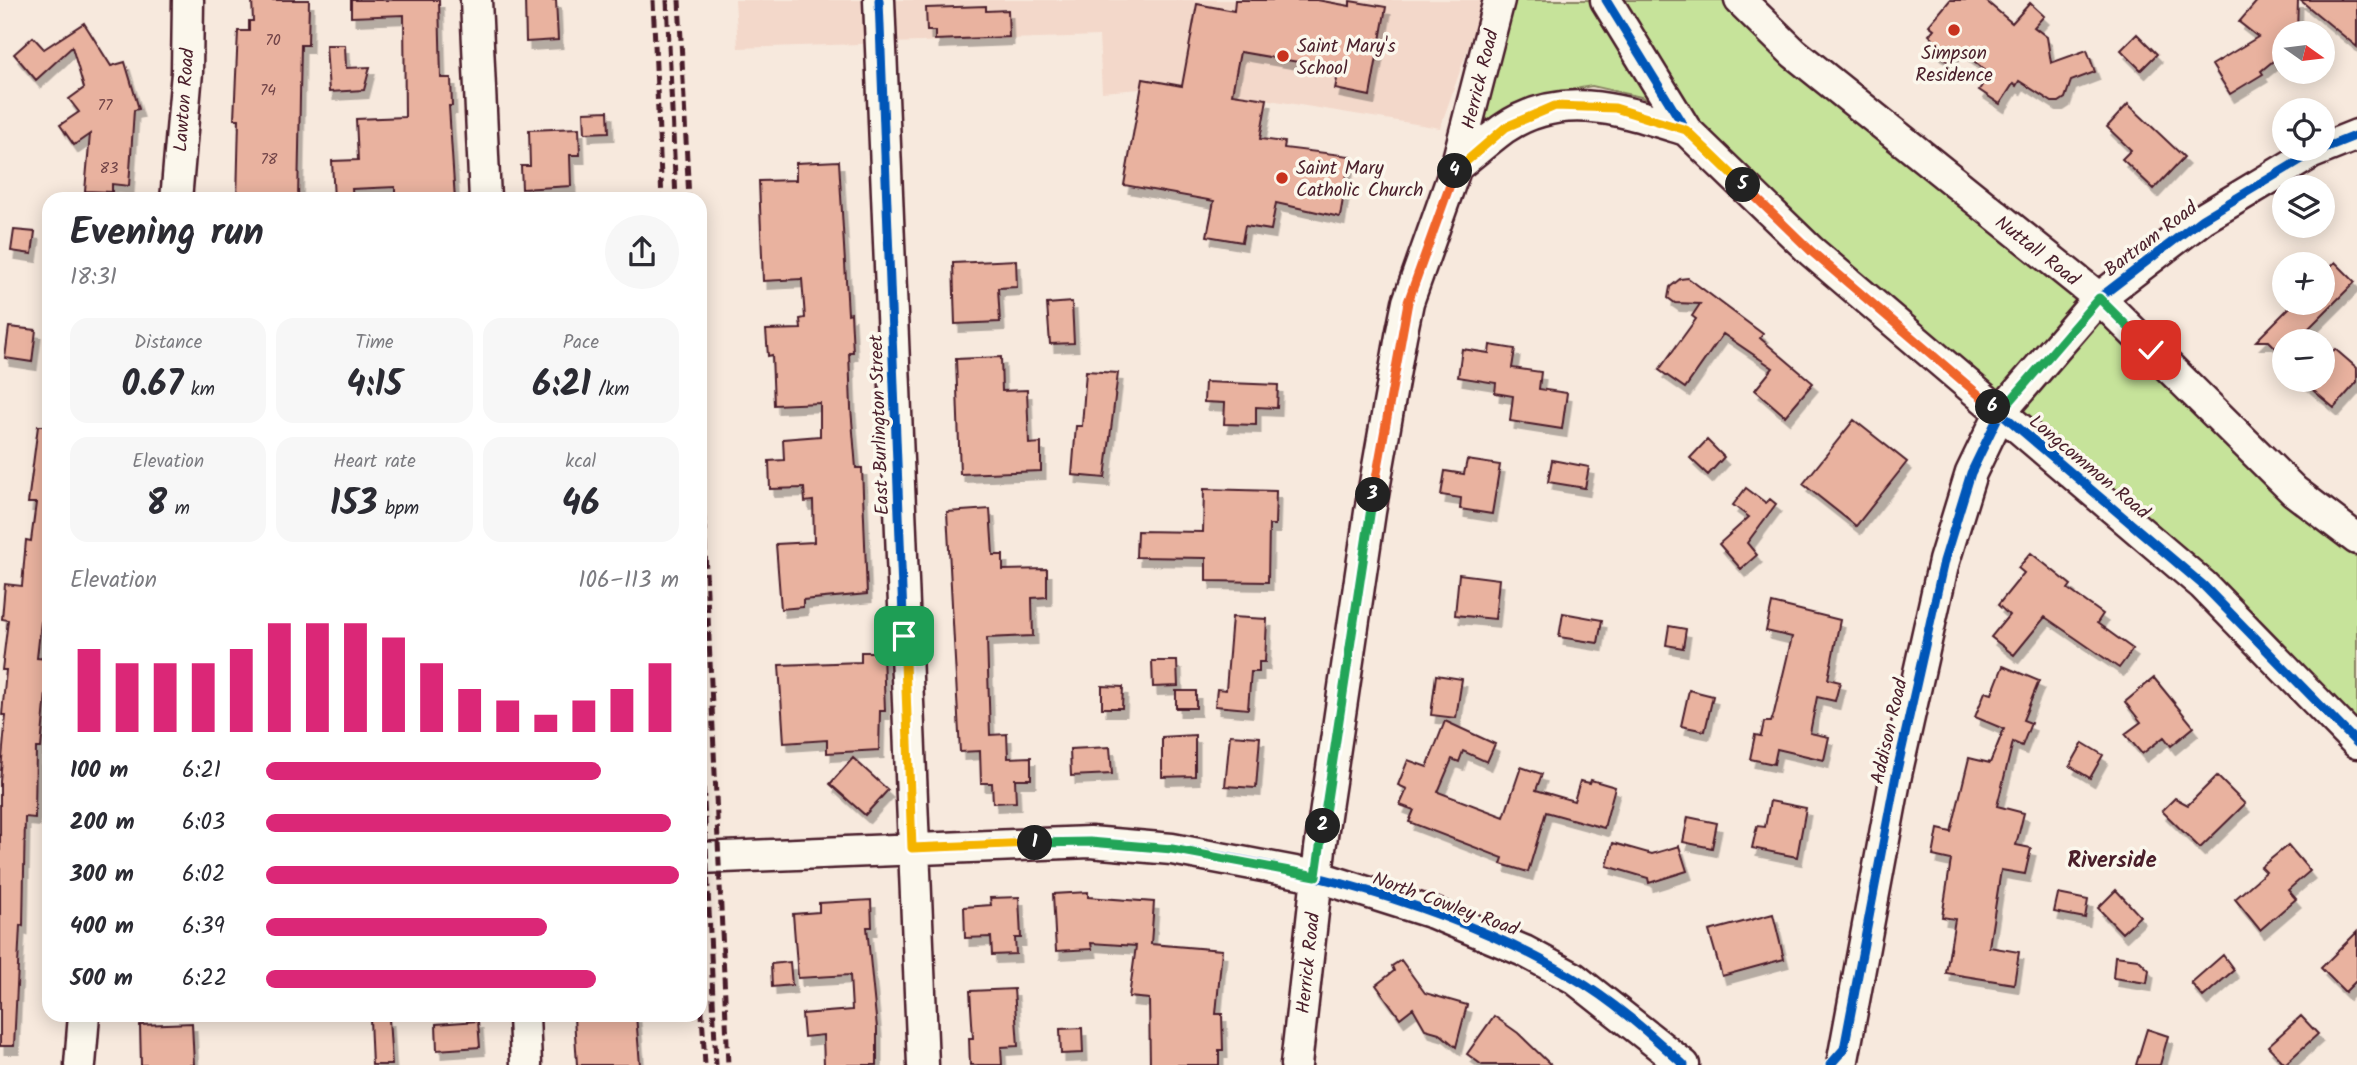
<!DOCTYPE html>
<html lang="en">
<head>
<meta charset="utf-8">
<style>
	:root { --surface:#fff; --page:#f7f7f7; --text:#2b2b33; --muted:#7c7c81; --accent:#db2777 }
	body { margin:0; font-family:Kalam,sans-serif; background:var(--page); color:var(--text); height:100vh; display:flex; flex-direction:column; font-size:26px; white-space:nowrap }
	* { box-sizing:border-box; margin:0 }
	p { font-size:23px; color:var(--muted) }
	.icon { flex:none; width:38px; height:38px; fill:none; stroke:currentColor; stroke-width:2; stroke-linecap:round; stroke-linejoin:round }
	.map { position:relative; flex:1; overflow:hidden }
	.sheet { position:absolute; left:42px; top:192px; width:665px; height:830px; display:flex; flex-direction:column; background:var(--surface); border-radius:21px; box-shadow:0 4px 18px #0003 }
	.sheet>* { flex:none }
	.needle { width:46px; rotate:104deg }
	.buttons { position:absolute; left:2272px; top:21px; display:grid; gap:14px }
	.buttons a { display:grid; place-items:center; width:63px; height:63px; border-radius:50%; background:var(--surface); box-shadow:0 4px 18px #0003; font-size:35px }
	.pin { position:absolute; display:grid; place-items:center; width:60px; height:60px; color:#fff; margin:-30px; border-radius:14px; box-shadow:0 4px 10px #0006 }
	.km { position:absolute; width:35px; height:35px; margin:-18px; border-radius:50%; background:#222; color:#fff; font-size:19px; line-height:35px; text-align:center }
	.round { display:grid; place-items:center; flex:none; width:74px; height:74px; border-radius:37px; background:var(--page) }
	.overview { display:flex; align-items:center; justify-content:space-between; height:119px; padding:0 28px }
	h1 { font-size:38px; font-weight:600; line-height:52px }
	.stats { display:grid; grid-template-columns:repeat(3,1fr); gap:10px; height:119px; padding:7px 28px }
	.stats div { display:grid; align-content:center; border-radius:18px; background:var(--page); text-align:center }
	.stats b { font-size:35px; font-weight:600 }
	.stats small { font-size:19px; font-weight:400 }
	.stats p { font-size:19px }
	.chart { height:196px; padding:14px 28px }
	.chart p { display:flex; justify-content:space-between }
	.chart svg { width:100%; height:126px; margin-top:7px; stroke:var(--accent); stroke-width:6 }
	ul { padding:0 28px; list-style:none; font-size:23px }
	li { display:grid; grid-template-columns:112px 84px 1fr; align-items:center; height:52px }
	li i { height:18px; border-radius:9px; background:var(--accent) }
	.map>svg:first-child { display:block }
	.built { fill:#f3d8ca }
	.green { fill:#c6e39a; stroke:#888162; stroke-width:2 }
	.building { fill:#e9b29f; stroke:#4a1f2b; stroke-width:2; filter:url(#shadow) }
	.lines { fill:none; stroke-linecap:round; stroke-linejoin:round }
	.minor-casing { stroke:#4a1f2b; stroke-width:35 }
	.minor { stroke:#fbf7ec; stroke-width:30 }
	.rail { stroke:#4a1f2b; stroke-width:5; stroke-dasharray:10 5; stroke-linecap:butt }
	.cycleway-casing { stroke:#fbf7ec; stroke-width:13 }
	.cycleway { stroke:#0057b8; stroke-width:9 }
	.split-1-casing { stroke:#fff; stroke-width:14 }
	.split-2-casing { stroke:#fff; stroke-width:14 }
	.split-3-casing { stroke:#fff; stroke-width:14 }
	.split-4-casing { stroke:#fff; stroke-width:14 }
	.split-5-casing { stroke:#fff; stroke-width:14 }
	.split-6-casing { stroke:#fff; stroke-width:14 }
	.split-7-casing { stroke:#fff; stroke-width:14 }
	.split-1 { stroke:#f5b400; stroke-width:9 }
	.split-2 { stroke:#22a559; stroke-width:9 }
	.split-3 { stroke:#22a559; stroke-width:9 }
	.split-4 { stroke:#f0652b; stroke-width:9 }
	.split-5 { stroke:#f5b400; stroke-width:9 }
	.split-6 { stroke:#f0652b; stroke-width:9 }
	.split-7 { stroke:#22a559; stroke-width:9 }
	.poi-dot { fill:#c8321e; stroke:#fbf7ec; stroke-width:2.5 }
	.labels { text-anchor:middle; stroke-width:7; stroke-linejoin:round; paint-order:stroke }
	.number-label { font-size:16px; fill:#724448 }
	.poi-label { font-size:19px; fill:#4a1f2b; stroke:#fbf7ec; text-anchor:start }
	.street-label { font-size:19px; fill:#4a1f2b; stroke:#fbf7ec }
	.quarter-label { font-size:23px; font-weight:bold; fill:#4a1f2b; stroke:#fbf7ec }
</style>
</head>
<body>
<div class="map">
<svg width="2357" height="1065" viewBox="0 0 2357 1065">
	<defs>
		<filter id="shadow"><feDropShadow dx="4.5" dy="8" stdDeviation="0" flood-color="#0004"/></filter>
	</defs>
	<rect width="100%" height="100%" fill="#f7e9dd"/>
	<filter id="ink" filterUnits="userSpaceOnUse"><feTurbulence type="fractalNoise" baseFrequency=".0143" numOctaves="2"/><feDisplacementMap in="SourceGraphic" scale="14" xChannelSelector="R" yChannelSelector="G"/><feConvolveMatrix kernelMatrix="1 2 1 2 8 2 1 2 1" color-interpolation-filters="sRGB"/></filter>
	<g filter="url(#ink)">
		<path class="built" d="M735,0h750l-45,128 -297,-49 -2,10 -39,3 -3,-56 -361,12z"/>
		<path class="green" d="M1513,0h213l394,337 223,208 14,9v166l-158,-157 -378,-325 -122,-118 -58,-23 -49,-11 -57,10 -44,24 -6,-2z"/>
		<path class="building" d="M252,0h57l-1,45h-7l-3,155h-61l2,-81h-5l4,-88h11v-10h4z
			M351,0h88l2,78h10l1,28h-3l6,94h-60v-13l-43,2 1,11h-19l-2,-39 26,-1 -2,-41 49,-2 -1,-102 -53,2z
			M525,0h31l2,40 -32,2z
			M1235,0h82l33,6v-5l36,6 -16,89 -35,-7 4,-20 -99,-17 -8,42 35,5 -7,40 25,3 -1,6 66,8 -10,61 -64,-14 -5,27 -26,-4 -3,16 -35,-6 7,-35 -90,-16 19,-106 39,7 15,-82 37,7z
			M1950,0h35l27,23 18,-20 14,13 -10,11 13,10 4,26 36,-13 8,22 -24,9 -6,17 -6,4h-7l-33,-21 -3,5 -3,-2 -13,20 -21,-14 10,-16 -30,-26 -12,13 -14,-13 4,-5 -8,-8 5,-6 -5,-4z
			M2258,0h40l-1,33h-13v19l-23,19 2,3 -33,20 -18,-29 46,-28 -19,-15z
			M2300,0h57v47z
			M986,6v5l22,-1 1,27 -74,3v-9h-8l-1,-23z
			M84,23l27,43 14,-4 14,47 -5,1 -5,76 -17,-2v8l-27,-1 5,-57 -16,11 -14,-20 19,-13 -10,-13 15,-11 -12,-41 -36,33 -22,-26 19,-17 11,12z
			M2137,34l20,20 -16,16 -20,-20z
			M326,45h19l1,23 24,-1 -6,23 -35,2z
			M2128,104l56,53 -30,32 -32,-30 9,-9 -24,-23z
			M608,111l1,21 -24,1 -1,-21z
			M579,128l1,27h-10l1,31 -49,3 -1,-23h9l-1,-36z
			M839,161l9,153 3,-1 2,39h-4l2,56 5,60h6l5,126 -64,6v7l-22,2 -5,-65 38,-2 -1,-41 -8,1 -1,-14 -34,1 -1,-28 15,-1 -1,-21 37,-3v-33l-46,2 -2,-50 -4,1 -2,-26 35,-1 -1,-10 5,-1 -3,-39 -39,2 -4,-100 37,-1v-17z
			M14,230l21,2 -3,22 -21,-3z
			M1016,260l1,27 -19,1 2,34 -45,2 -2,-61z
			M2335,262l20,20 -59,59h-12v15l-15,-15h-13l38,-38h28v-28z
			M1688,278l75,56 -3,4 53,45 -28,33 -30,-26 18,-22 -50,-34 -38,54 -26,-18 37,-51 -4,-3 8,-12 -25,-1 -7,-5 2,-11 10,-8z
			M1072,302l2,41 -24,1 -3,-40z
			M9,327l27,3 -4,32 -27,-4z
			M1490,345l25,4 -3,19 29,4 -2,17 28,4 -5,36 -52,-8 3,-25 -18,-3 1,-10 -38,-6 4,-28 27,4z
			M2335,349l22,19v14l-23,26 -33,-28h21v-17z
			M1001,357l1,34 25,-1 2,54 12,-1v28l-81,3 -4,-115z
			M1086,371l32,2 -13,105 -33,-3 4,-49h6z
			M1205,382l73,3 -1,23 -21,-1v18l-32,-1 1,-21 -21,-1z
			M1854,420l53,42 -51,64 -53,-42z
			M38,426h11v197l-8,-1 -4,36 12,1 -8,89h-5l-1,70 -10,-1 -2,109 -3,-1 -6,121h-14v-265l6,-66h-4l4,-45h-4l6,-50 -6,-1 3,-35 17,2 4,-46 5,1 5,-38h-8z
			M1707,440l17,17 -16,18 -18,-17z
			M1467,460l33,5 -8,49 -32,-5 1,-11 -20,-3 4,-24 19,3z
			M1552,460l37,7 -4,21 -37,-6z
			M1746,488l20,15 4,-4 6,5 -29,39 10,12 -16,14 -22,-25 30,-27 -16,-12z
			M1204,489l72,2 -1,34h-6l-1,57 -62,-1v-23l-70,-1 1,-26 66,1z
			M990,509l3,46h10v15l44,-1v28l-15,1 1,38 -46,2 3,97 17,-1 1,24 23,-1v22h-16l1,23 -23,1 -1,-20h-11l-1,-32 -20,1 -13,-240z
			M2031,553l40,32 -3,4 35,25 -6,9 36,26 -14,19 -74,-51 -31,38 -23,-18 18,-22 -11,-10 26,-32 -6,-5z
			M1459,574l40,5 -4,40 -40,-4z
			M1772,603l68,17 -12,59 12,3 -5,19 -18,-4 -7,36 19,4 -5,23 -47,-11 -3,15 -24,-5 5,-24 6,1 3,-14h7l3,-9 18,-76 -26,-6z
			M1563,613l39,7 -4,23 -39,-6z
			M1232,617l35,2 -2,43h-6v10h-8l-3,37 -33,-3 2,-17 9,1z
			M1669,626l17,3 -3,19 -17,-3z
			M861,652h22l2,59h-5l-1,39 -52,3v-13l-43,3 -5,-78 82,-3z
			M1152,661h25l1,25 -25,1z
			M2003,666l36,15 -16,39 8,3 -9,23 -9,-4 -16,64 27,7 -8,32 15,3 -6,26 -24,-4 -12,77 30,5 -5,32 -68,-11 9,-54 -13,-2 9,-57 -18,-4 5,-27 13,3 18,-74 21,5 14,-34 -29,-12 10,-25 7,2z
			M1436,675l26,4 -6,39 -25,-3z
			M2154,678l40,49 -23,19 -7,-9 -22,17 -17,-20 16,-12 -16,-20z
			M1102,686l21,1 -1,21h-20z
			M1689,690l24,6 -8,35 -24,-5z
			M1176,691h20v17h-20z
			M1445,721l50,23 -8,18 -24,-11 -4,11 -7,-3 -14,33 66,25 17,-50 21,7 -6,16 38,11 6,-20 10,2 1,-3 24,7 -11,41 -58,-16 -18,60 -27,-8 2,-6 -94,-36 5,-12 -14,-5 7,-16 -9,-4 10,-25 19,7z
			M1195,735v41l-33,1v-40z
			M1230,735l30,2 -4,51 -31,-2z
			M2083,743l20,12 -13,23 -20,-12z
			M1110,747l2,27 -41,2 -1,-27z
			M853,758l35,32 -23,25 -35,-31z
			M2217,776l28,28 -45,44 -38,-37 13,-13 13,7z
			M1770,801l36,7 -9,49 -45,-9 5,-22 8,1z
			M1688,817l29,6 -5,25 -29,-6z
			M1613,843l39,11 27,-8 8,25 -38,12 -1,-5 -41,-12z
			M2288,845l22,26 -22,19 8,9 -36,31 -25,-31 31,-27 -5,-5z
			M2116,890l24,26 -18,17 -24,-25z
			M1088,892v5l66,5 -3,42 71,6 -6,64h6l1,36h-4v15h-69l-1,-66 -20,-2 7,-51 -45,-3 1,6 -36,2 -3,-57z
			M2058,894l30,6 -3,18 -31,-6z
			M1019,897l2,41h-6l1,16 -24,1 -1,-18 -26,1 -1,-31 27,-2 -1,-7z
			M871,900l1,27h-5l10,101v37h-53l-1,-30 -19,2 -2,-23 50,-4 -2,-35 -52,3 -5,-64 26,-2v-9z
			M1773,914l11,45 -62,17 -13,-45z
			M2357,932v48l-12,12 -24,-24z
			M2223,955l11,15 -31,27 -12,-14z
			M2115,956l23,3 11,11 -2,13 -34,-5z
			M1401,960l24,33 42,12 -11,42 -17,-14 -14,-4 -12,-21 -13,10 -24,-33 18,-14 -2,-5z
			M790,962l2,23 -20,2 -1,-23z
			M1014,989l4,57 -17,1 1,18h-32l-1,-27h4l-3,-47z
			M605,1015h31l4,50h-63l-3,-48z
			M1494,1016l24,17 33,32h-69l-15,-11z
			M2301,1016l17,18 -33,30 -17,-18z
			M389,1018l3,47h-20l-2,-46z
			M478,1021l2,26 -43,3 -1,-26z
			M192,1023l2,42h-53l-1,-40z
			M1082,1028l1,25 -22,1 -1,-25z
			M2147,1029l21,7 -8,29h-24z"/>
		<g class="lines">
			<g class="minor-casing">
				<path id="minor" d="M476,0l9,200
					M879,0l44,1065
					M1606,0l80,130 125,121 392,334 154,158
					M1740,0l54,53 305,245 195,193 63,48
					M1456,167c16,-13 31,-26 47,-38 59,-41 121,-18 183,1
					M176,200l11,-128 1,-72
					M700,858l390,-16 82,7 144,27 117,37 91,38 50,27 110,87
					M524,1015l2,50
					M80,1065l4,-50
					M1296,1065l24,-216 50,-337 31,-176 7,-34 48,-135 43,-167
					M1842,1065l54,-290 48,-214 27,-88 29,-60 99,-115 103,-79 110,-66 45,-18"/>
			</g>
			<use href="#minor" class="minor"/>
			<path class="rail" d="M653,0l9,200
				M667,0l9,200
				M679,0l10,200
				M700,437l28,628
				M700,713l16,352
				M700,979l5,86"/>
			<g class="cycleway-casing">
				<path id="cycleway" d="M879,0l33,848c60,-3 120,-8 180,-6 149,6 351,58 480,135 40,23 78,57 112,88
					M1606,0l80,130 125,121 392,334 154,158
					M1830,1065l14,-16 52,-274 48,-214 27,-88 29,-60 99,-115 103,-79 110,-66 45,-18"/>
			</g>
			<use href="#cycleway" class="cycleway"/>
		</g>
	</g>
	<g class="lines" filter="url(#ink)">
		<g class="split-1-casing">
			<path id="split-1" d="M904,636l8,212 123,-5"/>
		</g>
		<g class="split-2-casing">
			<path id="split-2" d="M1035,843l55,-1 82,7 144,27 7,-50"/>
		</g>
		<g class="split-3-casing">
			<path id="split-3" d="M1323,826l50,-331"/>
		</g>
		<g class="split-4-casing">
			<path id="split-4" d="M1373,495l35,-193 47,-131"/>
		</g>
		<g class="split-5-casing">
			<path id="split-5" d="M1455,171l51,-44 49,-21 60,2 71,22 57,55"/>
		</g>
		<g class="split-6-casing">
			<path id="split-6" d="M1743,185l68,66 182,156"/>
		</g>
		<g class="split-7-casing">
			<path id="split-7" d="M1993,407l7,6 99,-115 52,52"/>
		</g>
		<use href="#split-1" class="split-1"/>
		<use href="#split-2" class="split-2"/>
		<use href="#split-3" class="split-3"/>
		<use href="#split-4" class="split-4"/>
		<use href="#split-5" class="split-5"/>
		<use href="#split-6" class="split-6"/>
		<use href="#split-7" class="split-7"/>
	</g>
	<g class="poi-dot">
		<circle cx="1954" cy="30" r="7"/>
		<circle cx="1283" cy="56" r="7"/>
		<circle cx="1282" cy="178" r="7"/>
	</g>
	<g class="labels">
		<g class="number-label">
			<text x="273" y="45">70</text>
			<text x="268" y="95">74</text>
			<text x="105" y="110">77</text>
			<text x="269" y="164">78</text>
			<text x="109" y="173">83</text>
		</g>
		<g class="poi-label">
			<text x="1297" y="52">Saint Mary's<tspan x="1297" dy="22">School</tspan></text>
			<text x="1954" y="59" text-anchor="middle">Simpson<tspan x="1954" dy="22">Residence</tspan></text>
			<text x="1296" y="174">Saint Mary<tspan x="1296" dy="22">Catholic Church</tspan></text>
		</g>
		<g class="street-label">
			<text transform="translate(1479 79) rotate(-76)" y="7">Herrick Road</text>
			<text transform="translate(183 100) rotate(-86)" y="7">Lawton Road</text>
			<text transform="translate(2150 238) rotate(-37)" y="7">Bartram Road</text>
			<text transform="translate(2038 250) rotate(38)" y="7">Nuttall Road</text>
			<text transform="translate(878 425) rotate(-92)" y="7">East Burlington Street</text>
			<text transform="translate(2090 466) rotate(40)" y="7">Longcommon Road</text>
			<text transform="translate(1888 731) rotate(-77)" y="7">Addison Road</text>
			<text transform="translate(1446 903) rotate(20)" y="7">North Cowley Road</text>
			<text transform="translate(1307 963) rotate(-84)" y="7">Herrick Road</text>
		</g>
		<g class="quarter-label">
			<text x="2112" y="867">Riverside</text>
		</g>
	</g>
</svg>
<div class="buttons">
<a><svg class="needle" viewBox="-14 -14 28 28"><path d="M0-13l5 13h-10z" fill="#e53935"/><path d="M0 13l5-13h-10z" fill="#7c7c81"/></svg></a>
<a><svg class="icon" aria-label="locate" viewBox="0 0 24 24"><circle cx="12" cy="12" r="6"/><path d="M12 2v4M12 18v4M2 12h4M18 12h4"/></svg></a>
<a><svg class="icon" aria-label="layers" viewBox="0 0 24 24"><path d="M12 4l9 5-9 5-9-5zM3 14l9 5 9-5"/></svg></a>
<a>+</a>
<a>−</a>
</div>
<div class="pin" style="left:904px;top:636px;background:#1e9e55"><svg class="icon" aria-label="arrive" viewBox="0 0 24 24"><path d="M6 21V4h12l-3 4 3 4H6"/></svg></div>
<div class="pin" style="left:2151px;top:350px;background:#d93025"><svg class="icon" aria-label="check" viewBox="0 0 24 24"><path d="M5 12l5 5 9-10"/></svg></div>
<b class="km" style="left:1035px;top:843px">1</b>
<b class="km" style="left:1323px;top:826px">2</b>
<b class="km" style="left:1373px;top:495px">3</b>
<b class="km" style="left:1455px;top:171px">4</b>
<b class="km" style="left:1743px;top:185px">5</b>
<b class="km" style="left:1993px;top:407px">6</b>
<section class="sheet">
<div class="overview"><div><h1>Evening run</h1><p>18:31</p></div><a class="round"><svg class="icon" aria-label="share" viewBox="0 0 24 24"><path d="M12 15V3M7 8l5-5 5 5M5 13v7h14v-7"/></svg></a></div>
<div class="stats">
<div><p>Distance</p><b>0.67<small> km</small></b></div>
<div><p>Time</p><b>4:15</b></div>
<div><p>Pace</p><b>6:21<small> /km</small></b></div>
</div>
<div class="stats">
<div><p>Elevation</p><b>8<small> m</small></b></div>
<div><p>Heart rate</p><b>153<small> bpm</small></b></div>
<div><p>kcal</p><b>46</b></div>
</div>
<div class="chart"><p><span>Elevation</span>106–113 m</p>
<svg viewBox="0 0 160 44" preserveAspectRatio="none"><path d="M5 44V15M15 44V20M25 44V20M35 44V20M45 44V15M55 44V6M65 44V6M75 44V6M85 44V11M95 44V20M105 44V29M115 44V33M125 44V38M135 44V33M145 44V29M155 44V20"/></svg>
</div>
<ul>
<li><b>100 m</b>6:21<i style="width:81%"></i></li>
<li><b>200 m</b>6:03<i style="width:98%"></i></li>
<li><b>300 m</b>6:02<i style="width:100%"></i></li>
<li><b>400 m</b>6:39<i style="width:68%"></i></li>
<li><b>500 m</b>6:22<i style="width:80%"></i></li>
</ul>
</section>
</div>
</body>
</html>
